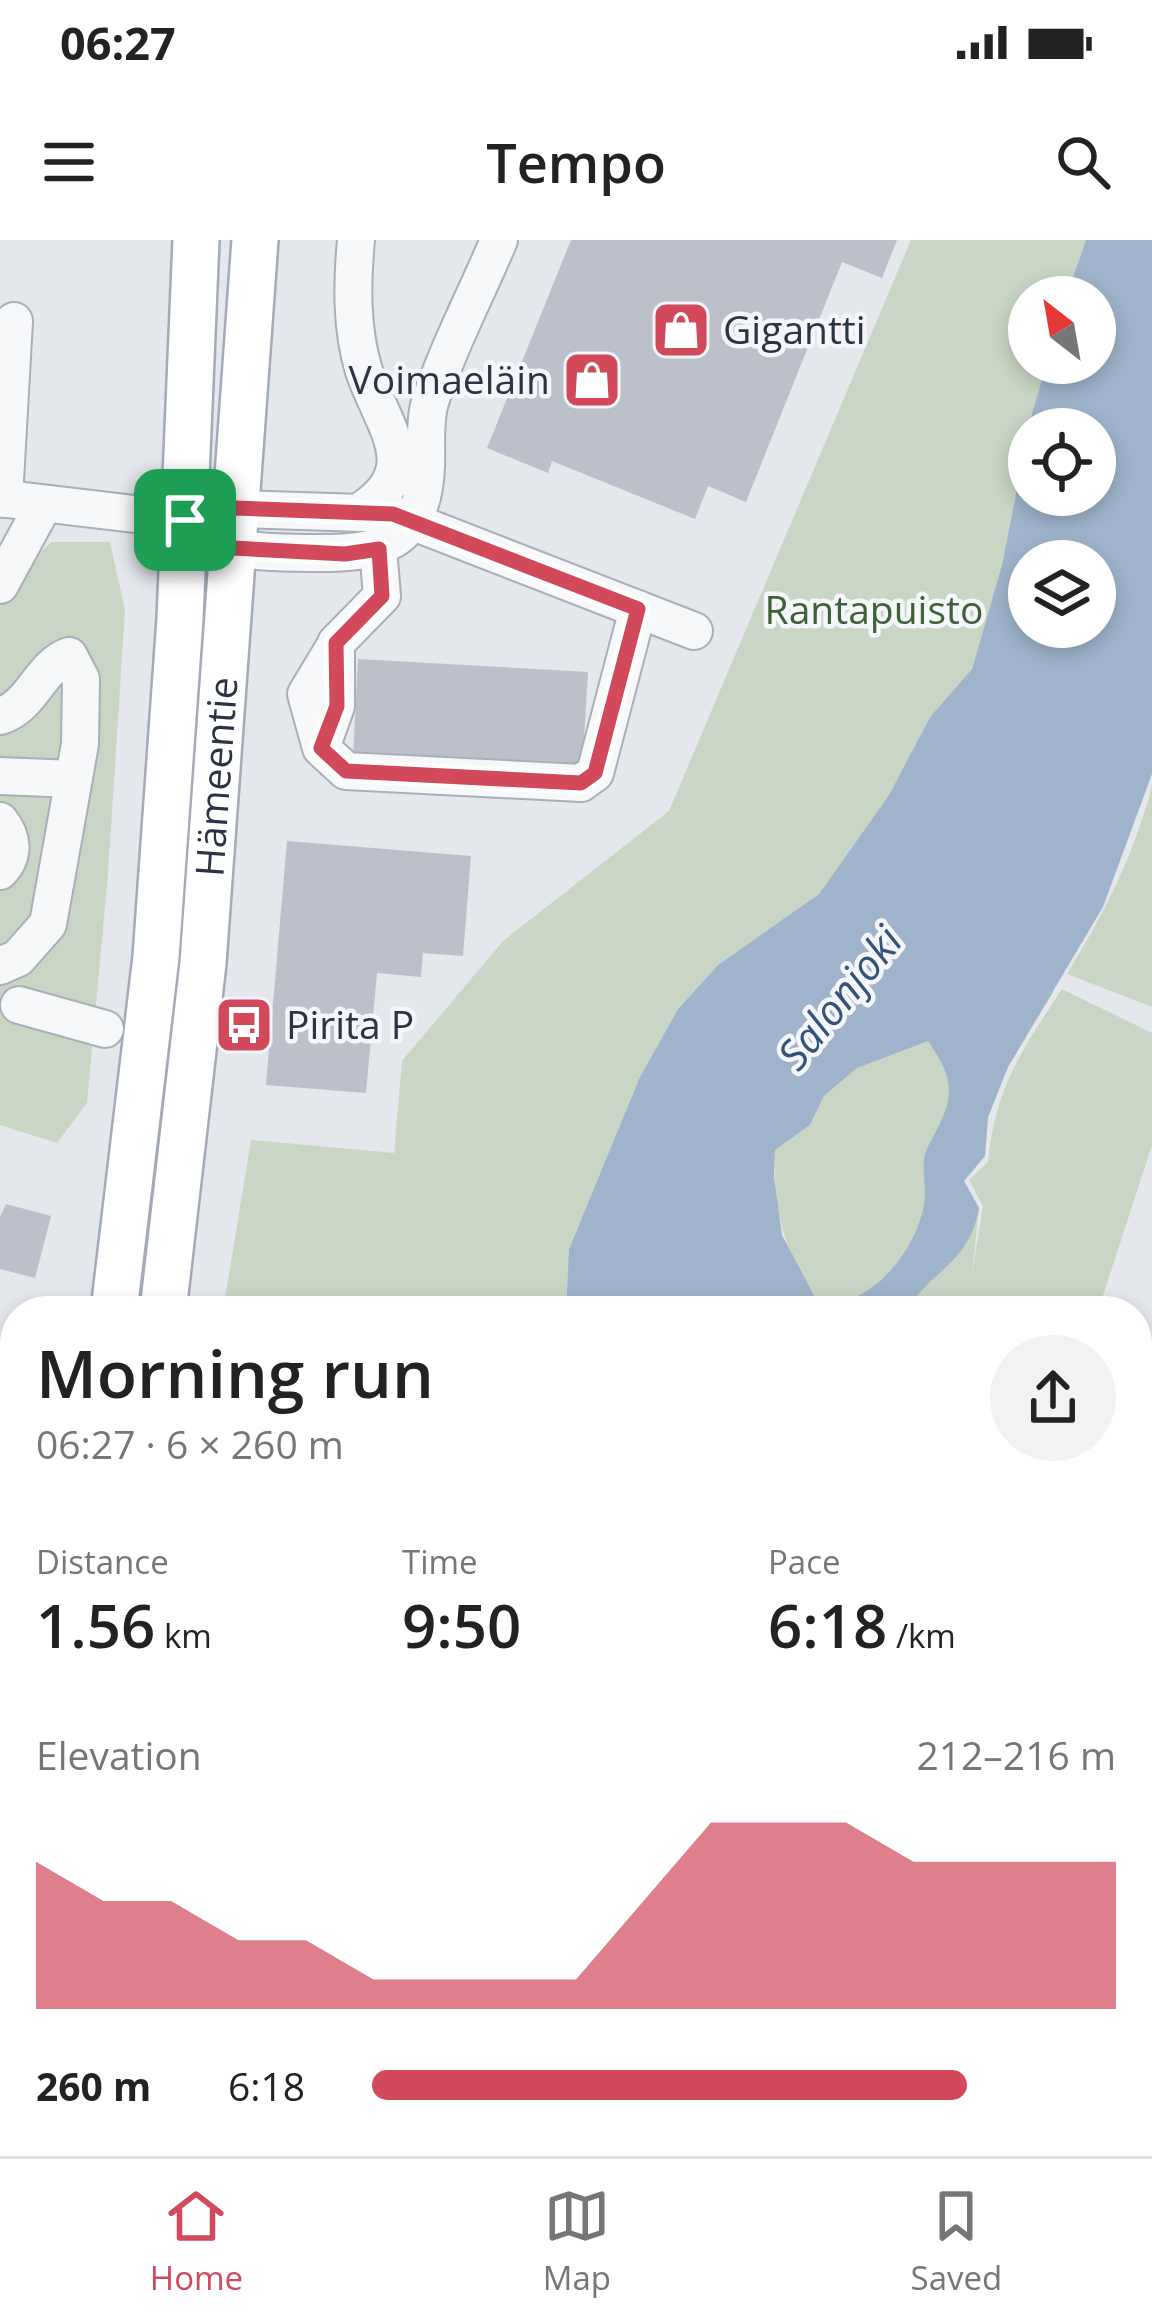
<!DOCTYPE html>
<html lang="en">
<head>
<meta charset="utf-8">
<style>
	:root { --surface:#fff; --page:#f2f2f2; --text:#222; --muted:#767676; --line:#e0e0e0; --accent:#d1495b }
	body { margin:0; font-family:"Open Sans",sans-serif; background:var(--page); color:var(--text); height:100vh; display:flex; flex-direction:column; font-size:45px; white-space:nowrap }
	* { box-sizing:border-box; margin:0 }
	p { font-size:39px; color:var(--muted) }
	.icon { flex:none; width:66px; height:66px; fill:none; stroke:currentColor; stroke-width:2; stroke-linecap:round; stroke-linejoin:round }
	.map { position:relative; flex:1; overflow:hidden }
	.details { position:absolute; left:0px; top:1056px; width:1152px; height:861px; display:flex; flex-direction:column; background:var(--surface); border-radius:48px 48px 0 0; box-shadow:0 6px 18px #0003 }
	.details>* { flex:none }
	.needle { width:78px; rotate:329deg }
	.fabs { position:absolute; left:1008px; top:36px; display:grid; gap:24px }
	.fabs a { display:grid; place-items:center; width:108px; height:108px; border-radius:50%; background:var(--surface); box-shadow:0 6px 18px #0003; font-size:60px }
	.pin { position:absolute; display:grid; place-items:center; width:102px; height:102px; color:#fff; margin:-51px; border-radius:24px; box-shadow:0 6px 18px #0006 }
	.round { display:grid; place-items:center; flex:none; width:126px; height:126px; border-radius:63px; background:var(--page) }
	.summary { display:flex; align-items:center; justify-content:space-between; height:204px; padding:0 36px }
	h1 { font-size:66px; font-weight:600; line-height:90px }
	.stats { display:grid; grid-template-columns:repeat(3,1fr); gap:18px; height:204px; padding:12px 36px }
	.stats div { display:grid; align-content:center }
	.stats b { font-size:60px; font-weight:600 }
	.stats small { font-size:33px; font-weight:400 }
	.stats p { font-size:33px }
	.chart { height:336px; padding:24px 36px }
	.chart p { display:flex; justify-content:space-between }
	.chart svg { width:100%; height:216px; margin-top:12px; fill:var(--accent); opacity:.7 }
	ul { padding:0 36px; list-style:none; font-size:39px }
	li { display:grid; grid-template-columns:192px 144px 1fr; align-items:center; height:90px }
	li i { height:30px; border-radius:15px; background:var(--accent) }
	.status { display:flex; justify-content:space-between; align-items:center; height:84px; padding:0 60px; background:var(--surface); direction:ltr }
	.status svg { height:33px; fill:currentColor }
	header { display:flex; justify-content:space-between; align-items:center; height:156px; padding:0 36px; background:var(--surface); font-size:54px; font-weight:600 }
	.tabs { display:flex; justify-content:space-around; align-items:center; height:168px; border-top:3px solid var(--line); background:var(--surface); font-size:33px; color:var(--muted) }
	.tabs a { display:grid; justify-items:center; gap:6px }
	.tabs .current { color:var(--accent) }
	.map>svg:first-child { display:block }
	.green { fill:#c9d6c5 }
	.water { fill:#9fb4cc; fill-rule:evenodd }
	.building { fill:#bbc0ca }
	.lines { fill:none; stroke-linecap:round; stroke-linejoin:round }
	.minor-casing { stroke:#a9aeb7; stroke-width:40 }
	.major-casing { stroke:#a3abb8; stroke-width:50 }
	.minor { stroke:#f7f8fa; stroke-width:36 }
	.major { stroke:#fff; stroke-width:45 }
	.route-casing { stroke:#fff; stroke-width:24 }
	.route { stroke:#d1495b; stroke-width:15 }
	.labels { text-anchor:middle; stroke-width:9; stroke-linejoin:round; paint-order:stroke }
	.poi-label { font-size:39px; fill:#2b3445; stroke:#f4f6f9; text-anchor:start }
	.park-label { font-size:39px; fill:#3f6138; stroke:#f4f6f9 }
	.street-label { font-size:39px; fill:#2b3445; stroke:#f4f6f9 }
	.water-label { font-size:42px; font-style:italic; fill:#34527a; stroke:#f4f6f9 }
</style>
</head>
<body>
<div class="status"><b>06:27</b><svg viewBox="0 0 49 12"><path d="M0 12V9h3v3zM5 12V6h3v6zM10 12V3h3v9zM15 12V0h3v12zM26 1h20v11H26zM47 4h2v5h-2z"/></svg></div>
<header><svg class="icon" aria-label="menu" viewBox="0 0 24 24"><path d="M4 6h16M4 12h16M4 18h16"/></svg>Tempo<svg class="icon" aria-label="search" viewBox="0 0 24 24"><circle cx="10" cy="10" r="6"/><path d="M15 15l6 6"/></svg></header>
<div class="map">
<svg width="1152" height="1916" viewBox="0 0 1152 1916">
	<rect width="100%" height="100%" fill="#e4e7ec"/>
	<path class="green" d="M911,0h175l-20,57h-37v66h18l-15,50 -30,152 -30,104 -42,48 -41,78 -70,99 -101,71 -40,44 -39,70 -70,170 -3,62h-343l28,-171 143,13 8,-92 101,-120 166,-130z
		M52,302h58l15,68 -17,264 -21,229 -30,40 -57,-18v-518l30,-46z
		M1152,546v221l-85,-33c37,-60 67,-119 85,-188z
		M1062,749l90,44v112l-54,166h-274c-37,-52 -52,-97 -49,-161l35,-25 14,-29 33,-28 197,-77 -46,76 -20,50 -3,39 -21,25 15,27 -7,67 11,-69 -14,-26 19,-18c8,-77 33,-110 74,-173z"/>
	<path class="water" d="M1086,0h66v534l-49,133 -95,160 -20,50 -3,39 -21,25 15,27c-10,56 -46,60 -73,103h-340l3,-62 70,-170 39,-70 40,-44 101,-71 70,-99 41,-78 42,-48 30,-104 30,-152 15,-50h48v-66h-29zM1029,189h66v66h-66zM1029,321h66v66h-66zM928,801c25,37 28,53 7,92 -4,9 -10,17 -11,26 -2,15 3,31 0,46 -8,47 -55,105 -106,98l-36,-68 -8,-58 1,-27 35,-25 14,-29 33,-28z
		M805,1902h175l6,14h-175z"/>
	<path class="building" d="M571,0h326l-15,38 -40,-16 -96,240 -38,-16 -13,33 -143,-58 -4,12 -61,-25z
		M358,419l230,13 -6,99 -229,-13z
		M287,601l184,15 -8,100 -40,-3 -2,24 -44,-4 -11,120 -100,-8z
		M6,964l45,12 -16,62 -35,-9v-52z
		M15,1805v97h193l4,14h-212v-107z
		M1137,1859l9,12 6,-5v23l-15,10z"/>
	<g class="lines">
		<g class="minor-casing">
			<path id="minor" d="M356,0c-4,43 -5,89 8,131 18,54 62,98 -2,139
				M0,258l185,22 50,-11 158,5 301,117
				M4,259l10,-178
				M213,297c29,18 66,15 99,16 67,1 111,-8 114,-86 1,-20 -2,-45 4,-65 18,-55 47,-109 69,-162
				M378,309l4,47 -46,47v63l-15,42 25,23 235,12 14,-10 43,-164
				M0,345l44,-81
				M0,476c33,-10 39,-49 69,-60l12,23 -1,65 -32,180 -30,34 -18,8
				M321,508l-15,-54 29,-48
				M0,536l74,3
				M0,581c13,16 15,34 0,50
				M19,765l86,24
				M0,1406l15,-5
				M1137,1454l15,19
				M0,1738l15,-5"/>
		</g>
		<g class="major-casing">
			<g id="major">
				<path d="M114,1071l42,-354 24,-338 16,-379"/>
				<path id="s1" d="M163,1071l40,-348 52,-723"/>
				<path d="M281,1902l4,14"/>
			</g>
		</g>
		<use href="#minor" class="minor"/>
		<use href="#major" class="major"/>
	</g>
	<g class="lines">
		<g class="route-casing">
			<path id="route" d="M235,268l158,6 245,95 -43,164 -14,10 -235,-12 -25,-23 16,-42 -1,-63 46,-47 -3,-47 -34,5 -113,-6 -47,-28z"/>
		</g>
		<use href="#route" class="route"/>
	</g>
	<defs>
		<g id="shop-square" transform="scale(3)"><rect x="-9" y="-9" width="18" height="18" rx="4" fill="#d1495b" stroke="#f4f6f9"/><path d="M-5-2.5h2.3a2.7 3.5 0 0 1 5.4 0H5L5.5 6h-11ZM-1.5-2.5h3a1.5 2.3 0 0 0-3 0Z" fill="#fff"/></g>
		<g id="bus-square" transform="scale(3)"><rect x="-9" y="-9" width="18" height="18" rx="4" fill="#d1495b" stroke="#f4f6f9"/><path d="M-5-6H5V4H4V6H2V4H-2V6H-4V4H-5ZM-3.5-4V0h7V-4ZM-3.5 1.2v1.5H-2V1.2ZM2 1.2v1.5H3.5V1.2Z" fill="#fff"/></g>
	</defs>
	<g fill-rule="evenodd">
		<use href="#shop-square" x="681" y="90"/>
		<use href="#shop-square" x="592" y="140"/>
		<use href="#bus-square" x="244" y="785"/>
	</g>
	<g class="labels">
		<g class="poi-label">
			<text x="723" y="104">Gigantti</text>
			<text x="550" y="154" text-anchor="end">Voimaeläin</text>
			<text x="286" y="799">Pirita P</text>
		</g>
		<g class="park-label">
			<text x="874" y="384">Rantapuisto</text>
		</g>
		<g class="street-label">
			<text dy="14" stroke="none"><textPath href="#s1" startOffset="537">Hämeentie</textPath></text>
		</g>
		<g class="water-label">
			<text transform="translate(840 758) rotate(-51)" y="15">Salonjoki</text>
		</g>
	</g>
</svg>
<div class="fabs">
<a><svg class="needle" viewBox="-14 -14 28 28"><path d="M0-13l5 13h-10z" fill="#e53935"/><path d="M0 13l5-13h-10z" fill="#767676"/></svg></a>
<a><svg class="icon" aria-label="locate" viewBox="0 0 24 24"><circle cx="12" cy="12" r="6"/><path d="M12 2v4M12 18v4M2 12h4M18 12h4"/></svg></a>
<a><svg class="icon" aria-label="layers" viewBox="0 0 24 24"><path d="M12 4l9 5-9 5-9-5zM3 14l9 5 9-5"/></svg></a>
</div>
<div class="pin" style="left:185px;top:280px;background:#1e9e55"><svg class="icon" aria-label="arrive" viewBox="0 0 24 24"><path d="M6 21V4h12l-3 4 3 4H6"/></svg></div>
<section class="details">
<div class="summary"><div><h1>Morning run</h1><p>06:27 · 6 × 260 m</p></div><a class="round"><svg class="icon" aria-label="share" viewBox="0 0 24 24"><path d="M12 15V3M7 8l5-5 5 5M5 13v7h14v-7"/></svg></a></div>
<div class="stats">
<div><p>Distance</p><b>1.56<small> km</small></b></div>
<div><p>Time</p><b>9:50</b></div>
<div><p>Pace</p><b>6:18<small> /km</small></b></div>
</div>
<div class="chart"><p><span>Elevation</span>212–216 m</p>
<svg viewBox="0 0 160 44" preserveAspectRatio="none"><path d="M0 44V14L10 22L20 22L30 30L40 30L50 38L60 38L70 38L80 38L90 22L100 6L110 6L120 6L130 14L140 14L150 14L160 14V44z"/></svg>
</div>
<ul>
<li><b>260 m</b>6:18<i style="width:80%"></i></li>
</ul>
</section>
</div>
<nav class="tabs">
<a class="current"><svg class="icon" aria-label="home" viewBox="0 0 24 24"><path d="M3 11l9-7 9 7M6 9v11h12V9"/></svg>Home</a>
<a><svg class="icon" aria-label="map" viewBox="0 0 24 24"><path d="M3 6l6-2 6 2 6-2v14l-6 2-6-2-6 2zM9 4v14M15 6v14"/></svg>Map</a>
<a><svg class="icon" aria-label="saved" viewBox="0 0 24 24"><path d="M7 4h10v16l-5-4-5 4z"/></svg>Saved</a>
</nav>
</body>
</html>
